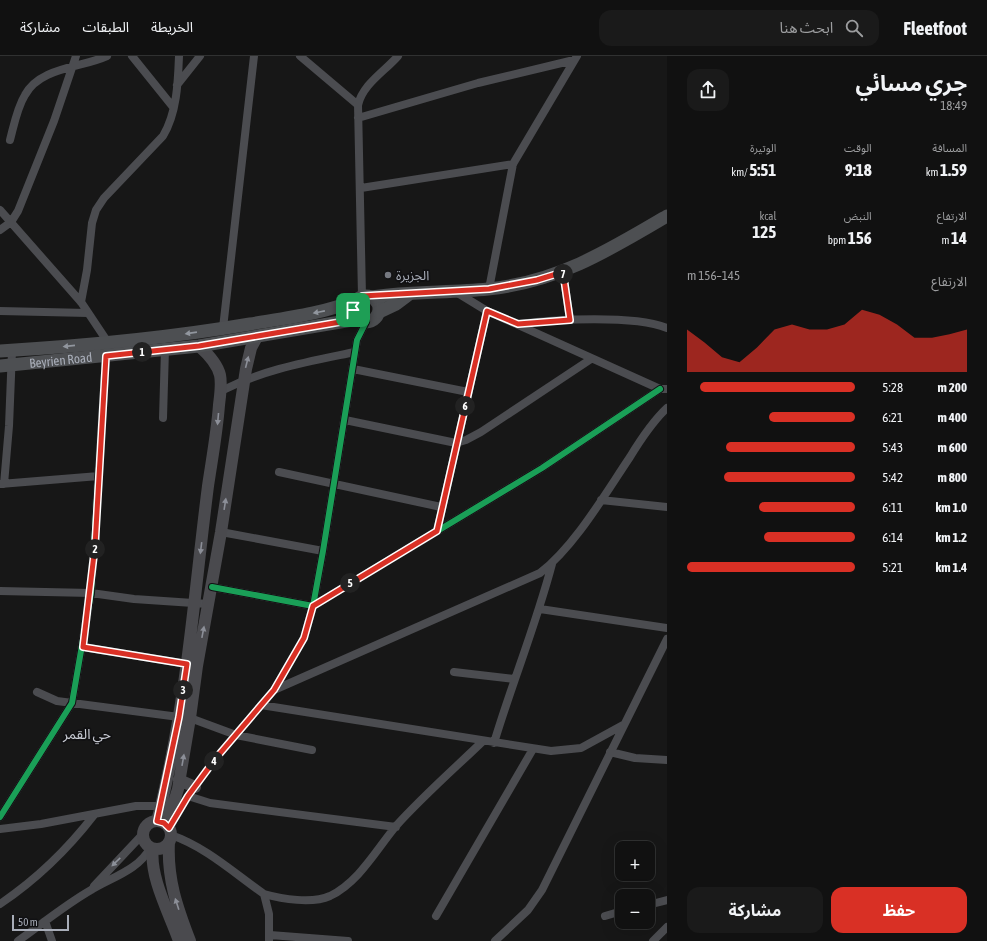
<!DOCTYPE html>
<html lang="ar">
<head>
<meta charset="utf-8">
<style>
	:root { --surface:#111; --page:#1a1a1a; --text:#f1f3f6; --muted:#9c9d9f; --line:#303131; --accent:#d93025 }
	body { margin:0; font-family:"Asap Condensed","Noto Sans Arabic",sans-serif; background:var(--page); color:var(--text); direction:rtl; height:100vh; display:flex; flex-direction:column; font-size:15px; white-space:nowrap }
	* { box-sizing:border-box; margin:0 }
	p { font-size:13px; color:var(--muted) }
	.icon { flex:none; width:22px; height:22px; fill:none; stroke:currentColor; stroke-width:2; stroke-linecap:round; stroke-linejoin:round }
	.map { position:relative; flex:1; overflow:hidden; direction:ltr }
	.panel { display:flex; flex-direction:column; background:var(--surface); width:320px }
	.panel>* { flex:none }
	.buttons { position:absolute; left:615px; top:785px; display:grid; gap:8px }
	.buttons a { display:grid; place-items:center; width:40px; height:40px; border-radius:8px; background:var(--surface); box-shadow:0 4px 16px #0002,0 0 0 1px var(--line); font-size:20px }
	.scale { position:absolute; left:12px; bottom:10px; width:57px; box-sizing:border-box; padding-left:4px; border:2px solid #a8adb8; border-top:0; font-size:11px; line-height:14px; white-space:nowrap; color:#a8adb8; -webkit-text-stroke:3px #111113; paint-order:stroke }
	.pin { position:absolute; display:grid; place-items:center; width:34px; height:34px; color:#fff; margin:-17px; border-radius:8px; box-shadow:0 2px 6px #0006 }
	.km { position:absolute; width:20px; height:20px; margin:-10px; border-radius:50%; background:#222; color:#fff; font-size:11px; line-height:20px; text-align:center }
	.round { display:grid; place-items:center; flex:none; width:42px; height:42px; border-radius:12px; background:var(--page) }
	.head { display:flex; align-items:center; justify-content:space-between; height:68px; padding:0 20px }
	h1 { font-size:22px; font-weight:700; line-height:30px }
	.figures { display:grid; grid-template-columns:repeat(3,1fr); gap:6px; height:68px; padding:4px 20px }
	.figures div { display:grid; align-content:center }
	.figures b { font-size:17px; font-weight:700 }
	.figures small { font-size:11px; font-weight:400 }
	.figures p { font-size:11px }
	.chart { height:112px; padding:8px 20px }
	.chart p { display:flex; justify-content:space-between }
	.chart svg { width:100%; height:72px; margin-top:4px; fill:var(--accent); opacity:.7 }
	.primary-button { display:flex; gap:8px; margin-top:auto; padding:8px 20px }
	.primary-button a { flex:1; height:46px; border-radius:12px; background:var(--accent); color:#fff; font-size:16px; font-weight:700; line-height:46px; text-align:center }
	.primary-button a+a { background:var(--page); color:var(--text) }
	ul { padding:0 20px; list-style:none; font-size:13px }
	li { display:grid; grid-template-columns:64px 48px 1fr; align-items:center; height:30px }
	li i { height:10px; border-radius:5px; background:var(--accent) }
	header { display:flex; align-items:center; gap:24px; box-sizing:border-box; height:56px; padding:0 20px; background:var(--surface); border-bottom:1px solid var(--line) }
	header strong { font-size:19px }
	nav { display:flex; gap:22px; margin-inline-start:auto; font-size:14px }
	.search { width:280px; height:36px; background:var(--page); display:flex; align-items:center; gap:10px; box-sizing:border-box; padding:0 14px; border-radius:12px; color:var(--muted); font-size:15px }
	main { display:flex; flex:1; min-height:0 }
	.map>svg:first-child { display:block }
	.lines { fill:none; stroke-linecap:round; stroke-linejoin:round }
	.street { stroke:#4b4c50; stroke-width:8 }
	.secondary { stroke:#4a4a4e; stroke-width:12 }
	.primary { stroke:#4d4f52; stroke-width:13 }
	.cycleway-casing { stroke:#111113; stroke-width:8 }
	.cycleway { stroke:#1a9f57; stroke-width:6 }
	.oneway { fill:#91969e }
	.oneway2 { fill:#8c8f98 }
	.oneway3 { fill:#8c9099 }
	.route-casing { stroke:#fff; stroke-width:8 }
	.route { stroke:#d93025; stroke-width:5 }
	.poi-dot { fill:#757880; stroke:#111113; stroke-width:1.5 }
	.labels { text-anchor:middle; stroke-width:3.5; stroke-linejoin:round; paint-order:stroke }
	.poi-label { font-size:13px; fill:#a8adb8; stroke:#111113; text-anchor:start }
	.street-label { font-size:13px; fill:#a8adb8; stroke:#111113 }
	.neighbourhood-label { font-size:14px; fill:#c9ccd4; stroke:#111113 }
</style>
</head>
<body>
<header>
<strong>Fleetfoot</strong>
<div class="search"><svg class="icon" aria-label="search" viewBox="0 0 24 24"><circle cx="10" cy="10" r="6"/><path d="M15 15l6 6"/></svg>ابحث هنا</div>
<nav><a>الخريطة</a><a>الطبقات</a><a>مشاركة</a></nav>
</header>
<main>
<section class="panel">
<div class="head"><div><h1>جري مسائي</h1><p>18:49</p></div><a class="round"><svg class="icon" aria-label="share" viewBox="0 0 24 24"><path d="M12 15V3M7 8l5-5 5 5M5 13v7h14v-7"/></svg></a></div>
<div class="figures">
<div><p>المسافة</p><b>1.59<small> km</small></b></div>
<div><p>الوقت</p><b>9:18</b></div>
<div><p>الوتيرة</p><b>5:51<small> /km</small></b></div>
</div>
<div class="figures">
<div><p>الارتفاع</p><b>14<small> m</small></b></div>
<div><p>النبض</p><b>156<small> bpm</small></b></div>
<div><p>kcal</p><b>125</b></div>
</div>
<div class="chart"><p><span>الارتفاع</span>145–156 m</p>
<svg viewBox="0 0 160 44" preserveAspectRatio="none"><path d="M0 44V18L10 26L20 35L30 38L40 29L50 18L60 15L70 18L80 18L90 15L100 6L110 9L120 15L130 23L140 23L150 21L160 18V44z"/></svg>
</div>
<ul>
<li><b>200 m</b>5:28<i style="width:92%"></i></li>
<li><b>400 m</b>6:21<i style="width:51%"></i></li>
<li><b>600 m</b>5:43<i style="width:77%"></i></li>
<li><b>800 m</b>5:42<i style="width:78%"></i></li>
<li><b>1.0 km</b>6:11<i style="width:57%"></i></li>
<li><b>1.2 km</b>6:14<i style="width:54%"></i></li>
<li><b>1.4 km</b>5:21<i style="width:100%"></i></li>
</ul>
<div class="primary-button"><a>حفظ</a><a>مشاركة</a></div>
</section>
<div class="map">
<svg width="667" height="885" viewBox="0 0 667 885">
	<rect width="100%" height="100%" fill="#171717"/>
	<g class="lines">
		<path class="street" d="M132,0l41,51
			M300,0l58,49
			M177,29l23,-29
			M358,62l120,-35 96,-23
			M10,84c4,-15 7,-32 15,-45 15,-28 56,-27 82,-39
			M361,132l152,-24
			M0,154l81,92 26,39
			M0,174l11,-8 7,-11 36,-90 22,-65
			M563,216l7,48
			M489,233l24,-125 64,-108
			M456,236l31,19 173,78h7
			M362,240l-4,-191c5,-21 26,-33 40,-49
			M81,246l6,-32 5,-47 4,-13 8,-12 59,-62c14,-23 15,-54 16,-80
			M0,255l88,2
			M519,268c36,-5 116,-9 148,4
			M223,272l31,-272
			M353,313l115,23
			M221,335c44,-22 86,-29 134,-39
			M163,362l2,-69
			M345,364l111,23 10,-3 15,-8 110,-73
			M279,416l162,35
			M0,428l99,-8
			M4,428l5,-58 3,-75
			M601,444l66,7
			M437,475l50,-220
			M221,476l102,19
			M212,531l101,19 229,-138 118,-79
			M0,535l91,2 43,6 74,5
			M540,553l127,19
			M83,591l104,17
			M454,616l60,7
			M274,634l266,-117c35,-27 65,-79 90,-116 11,-18 22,-35 37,-49
			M37,636l20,9 122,16
			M261,649l290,46 30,-3 42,-23
			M190,662l46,17 76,15
			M494,687c18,-60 42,-118 58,-179
			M610,696l25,6 32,2
			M188,740l22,7 186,24
			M0,761l72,-114 19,-110 15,-237
			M171,769l17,-29 28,-38 58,-68 30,-52 9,-32 10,-55 34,-211 9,-18
			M0,773l41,-5 95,-18h25
			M171,779c35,12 63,38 93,59l5,20v27
			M94,830l48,-51
			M264,838c18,5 48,10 66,2 29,-14 46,-46 66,-70 27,-30 58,-57 87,-85
			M0,848c37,-25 67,-54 94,-89
			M648,849l19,-5
			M436,860l97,-167
			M605,860l17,-5
			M45,865l7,20
			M270,879l78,6
			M18,885c24,-17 47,-36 73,-51 19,-12 48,-20 59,-42
			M495,885l33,-31 14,-20 125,-251
			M653,885l14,-14"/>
		<path class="secondary" d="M179,724l16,7
			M143 779a14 14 0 1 1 28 0a14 14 0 1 1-28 0Z
			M157,765c7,-25 12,-51 17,-77 16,-85 23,-172 34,-258 4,-27 9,-54 11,-81 1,-9 3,-21 1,-30 -3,-12 -12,-21 -21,-29
			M167,769l11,-36 12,-71 7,-52 24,-134 25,-163 5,-21 6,-11
			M169,786c-2,37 8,65 21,99
			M153,793c-4,27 17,66 26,92"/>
		<g class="primary">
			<circle cx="366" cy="253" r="13"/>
			<path d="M372,241c37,-6 77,-4 116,-8 69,-7 120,-38 179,-73"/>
			<path d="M379,256l17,-8 12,-9"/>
			<path d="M0,295c83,-5 168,-13 250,-27 36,-6 72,-10 106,-24"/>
			<path id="s1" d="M0,310l199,-20 159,-27"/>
		</g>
		<g class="cycleway-casing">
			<path id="cycleway" d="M212,531l101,19 229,-138 118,-79
				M0,761l72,-114 19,-110 15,-237
				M169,772l19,-32 28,-38 58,-68 30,-52 9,-32 10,-55 34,-211 9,-18"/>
		</g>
		<use href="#cycleway" class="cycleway"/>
	</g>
	<defs><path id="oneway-solid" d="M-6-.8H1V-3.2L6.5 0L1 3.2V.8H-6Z"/></defs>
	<g class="oneway">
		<use href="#oneway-solid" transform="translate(319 256) rotate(169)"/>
		<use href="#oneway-solid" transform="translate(191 277) rotate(172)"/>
		<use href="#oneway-solid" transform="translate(69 290) rotate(174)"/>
	</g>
	<g class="oneway2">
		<use href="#oneway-solid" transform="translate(247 306) rotate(-76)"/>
		<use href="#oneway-solid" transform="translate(218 363) rotate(95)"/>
		<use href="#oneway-solid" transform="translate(225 448) rotate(-81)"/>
		<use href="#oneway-solid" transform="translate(201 492) rotate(97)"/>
		<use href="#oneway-solid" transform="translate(203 576) rotate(-79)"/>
		<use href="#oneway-solid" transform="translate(183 704) rotate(-80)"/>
		<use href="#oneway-solid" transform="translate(177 848) rotate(-108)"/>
	</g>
	<use class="oneway3" href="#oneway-solid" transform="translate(116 806) rotate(136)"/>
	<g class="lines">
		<g class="route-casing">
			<path id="route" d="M563,216l7,48 -52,4 -31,-13 -50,220 -124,75 -9,32 -30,52 -58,68 -28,38 -19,32 -5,-5 -7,-2 22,-104 8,-53 -104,-17 12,-101 11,-190 93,-10 159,-27c-8,-7 -6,-18 4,-23l127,-7 48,-9z"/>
		</g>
		<use href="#route" class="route"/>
	</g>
	<circle class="poi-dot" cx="388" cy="219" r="4"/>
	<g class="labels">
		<g class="poi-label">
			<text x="396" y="224">الجزيرة</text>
		</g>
		<g class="street-label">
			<text dy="5" stroke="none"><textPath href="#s1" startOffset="61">Beyrien Road</textPath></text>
		</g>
		<g class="neighbourhood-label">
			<text x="87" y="683">حي القمر</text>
		</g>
	</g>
</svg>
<div class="buttons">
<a>+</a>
<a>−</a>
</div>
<div class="scale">50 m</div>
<div class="pin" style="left:353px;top:254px;background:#1e9e55"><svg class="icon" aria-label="arrive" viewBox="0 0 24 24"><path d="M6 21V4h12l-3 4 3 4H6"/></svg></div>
<b class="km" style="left:142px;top:296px">1</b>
<b class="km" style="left:95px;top:493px">2</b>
<b class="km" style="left:183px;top:634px">3</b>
<b class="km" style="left:214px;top:705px">4</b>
<b class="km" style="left:350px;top:527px">5</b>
<b class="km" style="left:465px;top:350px">6</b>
<b class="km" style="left:563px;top:218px">7</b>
</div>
</main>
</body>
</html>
